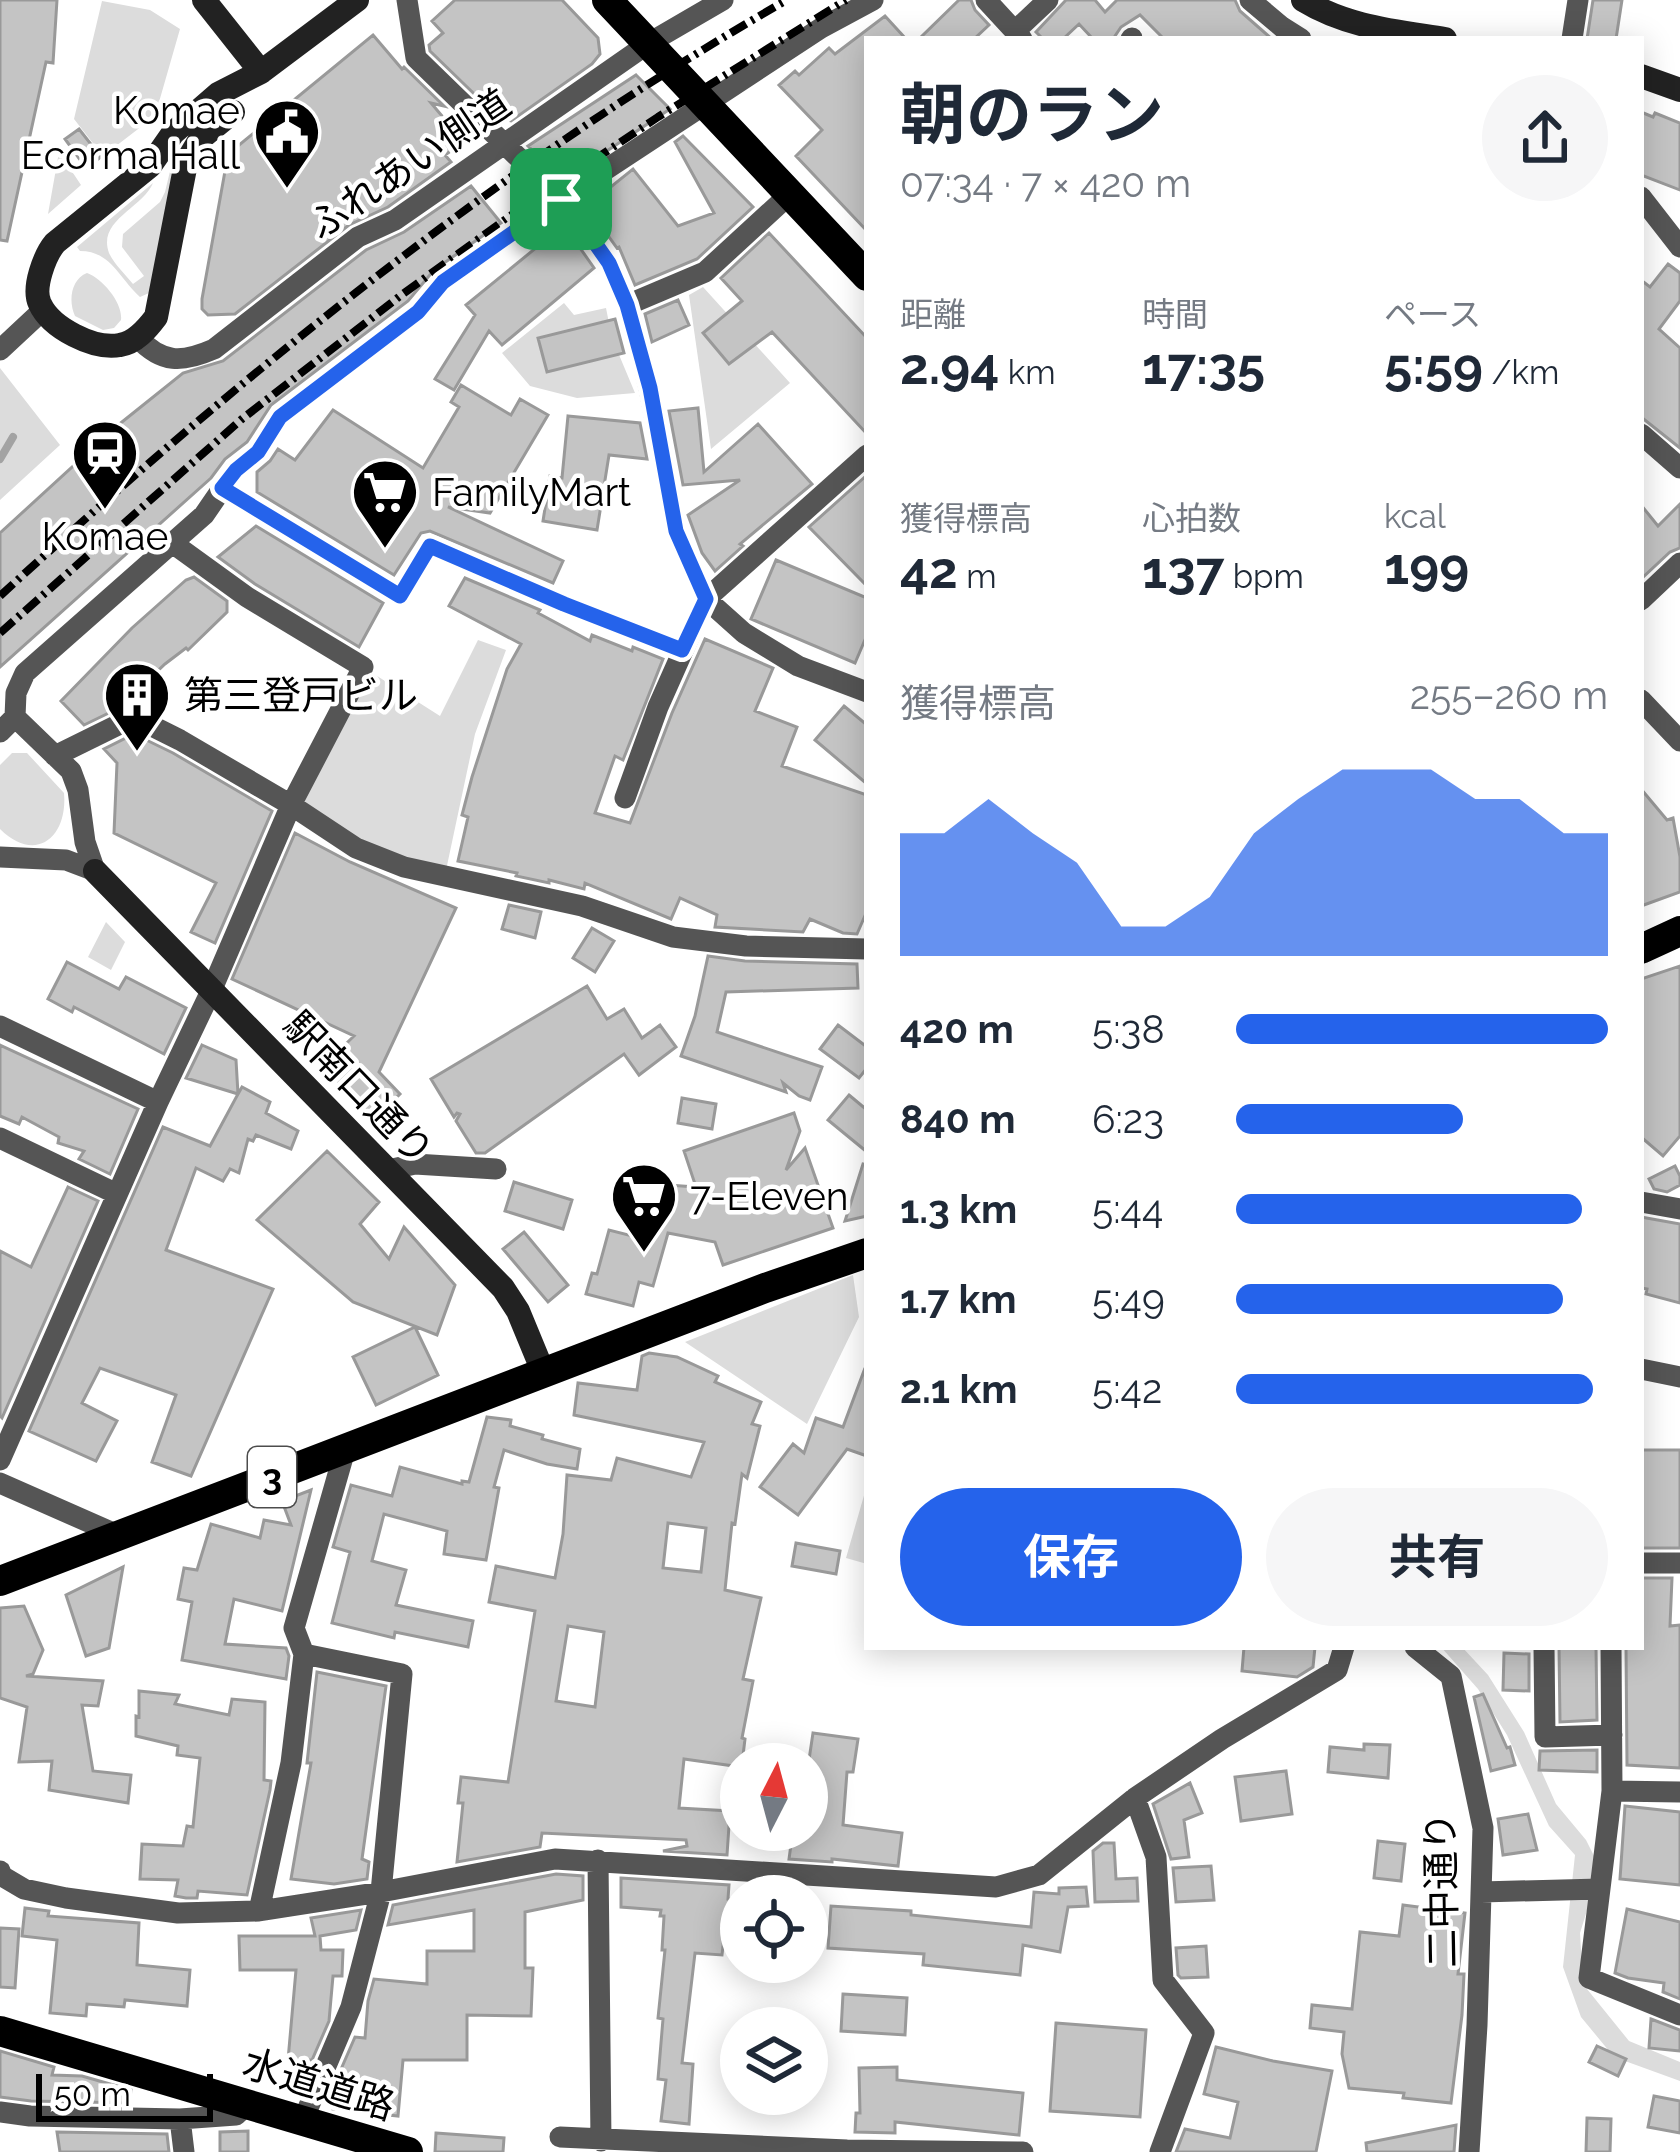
<!DOCTYPE html>
<html lang="ja">
<head>
<meta charset="utf-8">
<style>
	:root { --surface:#fff; --page:#f6f6f7; --text:#1f2937; --muted:#747a83; --accent:#2563eb }
	body { margin:0; font-family:Raleway,"Noto Sans JP",sans-serif; background:var(--page); color:var(--text); height:100vh; display:flex; flex-direction:column; font-size:45px; white-space:nowrap }
	* { box-sizing:border-box; margin:0 }
	p { font-size:39px; color:var(--muted) }
	.icon { flex:none; width:66px; height:66px; fill:none; stroke:currentColor; stroke-width:2; stroke-linecap:round; stroke-linejoin:round }
	.map { position:relative; flex:1; overflow:hidden }
	.sheet { position:absolute; left:864px; top:36px; width:780px; height:1614px; display:flex; flex-direction:column; background:var(--surface); border-radius:0px; box-shadow:0 6px 30px #0003 }
	.sheet>* { flex:none }
	.needle { width:78px; rotate:6deg }
	.controls { position:absolute; left:720px; top:1743px; display:grid; gap:24px }
	.controls a { display:grid; place-items:center; width:108px; height:108px; border-radius:50%; background:var(--surface); box-shadow:0 6px 30px #0003; font-size:60px }
	.scale { position:absolute; left:36px; bottom:30px; width:177px; box-sizing:border-box; padding-left:12px; border:6px solid #000; border-top:0; font-size:33px; line-height:42px; white-space:nowrap; color:#000; -webkit-text-stroke:9px #fff; paint-order:stroke }
	.pin { position:absolute; display:grid; place-items:center; width:102px; height:102px; color:#fff; margin:-51px; border-radius:24px; box-shadow:0 6px 18px #0006 }
	.round { display:grid; place-items:center; flex:none; width:126px; height:126px; border-radius:63px; background:var(--page) }
	.summary { display:flex; align-items:center; justify-content:space-between; height:204px; padding:0 36px }
	h1 { font-size:66px; font-weight:700; line-height:90px }
	.figures { display:grid; grid-template-columns:repeat(3,1fr); gap:18px; height:204px; padding:12px 36px }
	.figures div { display:grid; align-content:center }
	.figures b { font-size:51px; font-weight:700 }
	.figures small { font-size:33px; font-weight:400 }
	.figures p { font-size:33px }
	.chart { height:336px; padding:24px 36px }
	.chart p { display:flex; justify-content:space-between }
	.chart svg { width:100%; height:216px; margin-top:12px; fill:var(--accent); opacity:.7 }
	.cta { display:flex; gap:24px; margin-top:auto; padding:24px 36px }
	.cta a { flex:1; height:138px; border-radius:72px; background:var(--accent); color:#fff; font-size:48px; font-weight:700; line-height:138px; text-align:center }
	.cta a+a { background:var(--page); color:var(--text) }
	ul { padding:0 36px; list-style:none; font-size:39px }
	li { display:grid; grid-template-columns:192px 144px 1fr; align-items:center; height:90px }
	li i { height:30px; border-radius:15px; background:var(--accent) }
	.map>svg:first-child { display:block }
	.green { fill:#dcdcdc }
	.lines { fill:none; stroke-linecap:round; stroke-linejoin:round }
	.stream { stroke:#a3a3a3; stroke-width:8 }
	.building { fill:#c4c4c4; stroke:#999; stroke-width:3; fill-rule:evenodd }
	.street { stroke:#555; stroke-width:21 }
	.secondary { stroke:#222; stroke-width:24 }
	.primary { stroke:#000; stroke-width:30 }
	.rail { stroke:#000; stroke-width:8; stroke-dasharray:18 6 3 6; stroke-linecap:butt }
	.route-casing { stroke:#fff; stroke-width:24 }
	.route { stroke:#2563eb; stroke-width:15 }
	.labels { text-anchor:middle; stroke-width:9; stroke-linejoin:round; paint-order:stroke }
	.shield { fill:#fff; stroke:#4c4c4c; stroke-width:3 }
	.shield-label { font-size:36px; font-weight:bold; fill:#000 }
	.poi-label { font-size:39px; fill:#000; stroke:#fff; text-anchor:start }
	.street-label { font-size:39px; fill:#000; stroke:#fff }
</style>
</head>
<body>
<div class="map">
<svg width="1680" height="2152" viewBox="0 0 1680 2152">
	<rect width="100%" height="100%" fill="#fff"/>
	<path class="green" d="M102,1l48,9 30,19 -25,87 -52,40 -29,-37z
		M189,134l-40,159 -9,4c-21,-19 -29,-46 -60,-46l-3,-4 76,-64c-10,25 -56,37 -44,70 5,11 17,22 24,31l11,-8 -22,-29 1,-13 37,-32 5,-10 7,-29z
		M59,152l22,33 -33,29z
		M87,273c16,6 36,30 34,47l-7,8 -11,2 -28,-14c-7,-15 -4,-37 12,-43z
		M703,287l87,96 -79,66 -22,-154z
		M564,303l10,12 32,-7 6,30 23,55 -58,5 -47,-12 -28,-33z
		M0,368l60,77 -60,55z
		M478,640l28,10 -31,84 -30,141 -41,-8 -113,-62 72,-138 77,49z
		M12,753h15l37,40c4,45 -29,71 -64,36v-64z
		M106,922l19,20 -14,28 -23,-13z
		M853,1275l6,42 -52,107 -122,-82z
		M867,1485v79l-21,-6z
		M1441,1647h21l26,28 36,57 32,72 30,36 8,16 -5,48 -9,29 2,35 5,21 42,52 51,21v19l-66,-24 -33,-40 -18,-50 12,-112 -26,-29 -42,-91 -29,-46z"/>
	<g class="lines">
		<path class="stream" d="M0,459l13,-22"/>
	</g>
	<path class="building" d="M0,0h57l-4,63 -7,-1 -39,179 -7,-1z
		M455,0h107l36,38 2,16 -8,10 -81,57 -12,-3 -69,-67 -1,-6 14,-12 -11,-12z
		M959,0h12l4,10 14,15 -15,14h-55z
		M1066,0h29l10,12 12,-12h118l5,11 32,28h-108l-24,-24 -19,12 -8,12h-20l-14,-15 -16,15h-20l-7,-7z
		M1593,0h29l-6,39h-29z
		M885,16l21,23h-39v192l-71,-75 26,-26 -43,-45 16,-14 4,4 30,-27 6,6z
		M373,35l29,34 2,-2 40,39 -13,-3 33,39 -19,13 6,7 -63,45 -39,18 -114,89 -27,1 -6,-6v-10l25,-139 6,-10z
		M636,75l34,34 -107,71 -35,-34z
		M1641,112l12,5 2,-4 25,10v67l-39,-15z
		M79,129l22,28 -15,11 -21,-29z
		M683,136l70,71 -56,52 -62,26 -16,-38 -2,1 -30,-42 46,-37 45,57 36,-13 -39,-71z
		M471,186l30,37 -67,47 -26,31 -137,104 -24,37 -22,17 -14,19 -211,189v-134l117,-107 66,-53 40,-12 143,-111 38,-18z
		M564,225l30,43 -92,77 -13,-14 -35,59 -19,-11 40,-64 -9,-10z
		M769,233l98,105v96l-95,-102 -43,32 -26,-31 39,-32 -21,-23z
		M1668,264l12,9v28l-21,28 21,19v100l-39,-31v-137l9,7z
		M678,300l11,25 -37,17 -7,-28z
		M615,319l9,34 -77,19 -9,-34z
		M461,385l50,30 9,-16 28,16 -58,98 -42,-6 115,54 -10,22 -123,-52 -9,2 -27,42 -137,-83v-20l13,-11 8,-12 17,11 38,-50 90,58 36,-61 -8,-5z
		M698,408l6,64 54,-48 54,60 -72,60 3,2 -28,25 -13,-18 -14,-38 52,-35 -57,5 -14,-74z
		M568,416l72,7 7,36 -38,-4 -12,75 -54,-9 7,-45 12,2z
		M867,475v111l-58,-59z
		M1680,504v44l-10,4 -29,27v-74l17,21z
		M256,526l127,77 -24,44 -104,-63 -37,-27z
		M776,560l91,38v37l-12,28 -104,-44z
		M194,577l33,24v11l-39,38 -2,-2 -21,16 -46,44 -35,17 -23,-24 71,-73 54,-48z
		M465,578l75,32 -2,3 52,28 2,-6 40,16 1,-4 30,12 -40,101 -8,-4 -20,57 35,10 42,-110 33,-74 68,29 -18,43 42,16 -15,39 85,29v116l-10,23 -14,-1 -33,-14 -7,13 -88,-5 2,-12 -37,-17 -9,21 -86,-36 -1,6 -35,-9v3l-33,-7 1,-3 -59,-12 10,-44 -6,-2 10,-38 35,-108 14,-25 -72,-38z
		M844,706l23,19v59l-52,-44z
		M134,734l39,19 99,58 -57,132 -24,-11 25,-49 -102,-50 3,-70 -13,-14z
		M1641,789l26,31 6,-2 7,39v35l-39,14z
		M295,833l55,29 106,46 -77,164 21,22 -25,25 -52,-53 31,-30 -122,-57z
		M509,905l32,7 -6,26 -33,-9z
		M592,928l22,13 -19,31 -22,-14z
		M708,956l37,5 112,3 1,24 -132,4 -9,40 105,35 -12,33 -11,-4 -16,-13 3,9 -105,-36 14,-40z
		M67,962l52,27 7,-12 60,31 -22,46 -90,-47 -2,5 -24,-13z
		M1680,966v170l-17,20 -22,-19v-158z
		M587,986l20,33 17,-10 18,29 18,-13 16,22 -37,28 -15,-21 -139,99h-9l-20,-32 4,-7 -3,-1 -3,4 -23,-38z
		M838,1025l29,22v21l-8,10 -39,-29z
		M0,1045l138,64 -28,65 -31,-15 5,-8 -26,-8 1,-6 -37,-20 -3,7 -19,-8z
		M202,1045l34,15 2,34 4,-7 28,15 -4,11 32,18 -7,18 -35,-14 -3,6 -5,-2 -9,34 -9,-4 -7,12 -27,-13 -30,82 107,39 -82,187 -39,-14 24,-67 -76,-27 -18,35 35,18 -21,40 -67,-30 134,-304 47,19 28,-52 -52,-16z
		M849,1095l18,15v42l-39,-32z
		M682,1098l34,6 -4,25 -34,-6z
		M794,1113l6,18 -14,39 19,-22 28,80 -110,37 -8,-23 -47,-9 -15,53 -14,-4 -6,24 -47,-12 6,-21 5,1 12,-44 31,8 15,-54 41,3 -12,-36z
		M327,1151l52,51 -19,22 29,35 15,-32 51,58 -18,50 -84,-33 -96,-82z
		M863,1164l4,1v51l-22,5z
		M1675,1166l5,10v9l-13,7 -13,-3 -5,-10z
		M514,1182l58,18 -9,29 -58,-18z
		M68,1187l30,14 -96,217 -2,-2v-165l31,16z
		M1641,1217l39,7v79l-34,-9 1,-5 -6,-1z
		M524,1232l44,53 -20,17 -45,-53z
		M415,1327l23,48 -62,30 -23,-48z
		M649,1353l28,4 41,19 -3,6 46,20 -9,22 8,2 -13,52 -5,-4 -7,50 -3,-1 -7,67 36,8 -18,81 10,2 -11,57 3,1 -3,25 -1,3 -57,-8 -5,49 51,3 -3,44 -64,-4 24,-5 -1,-6 -144,-7 -2,14 -83,15 6,-59h-5l3,-26 47,5 27,-171 -46,-9 7,-36 59,12 8,-44 4,-59 44,5 6,-22 74,19 13,-35 -130,-27 4,-32 59,7 5,-34zM668,1523l38,5 -5,44 -38,-4zM568,1626l36,6 -9,75 -39,-6z
		M865,1368l2,88 -20,-7 -49,66 -38,-28 33,-43 11,9 12,-35 27,9z
		M487,1417l24,3 -1,6 33,9 -1,4 38,10 -3,20 -30,-5 -43,-14 -10,37 5,1 -13,72 -42,-6 3,-23 -63,-17 -12,47 34,9 -10,35 77,16 -5,26 -73,-15 -1,6 -62,-15 18,-71 -17,-5 18,-62 41,11 8,-29 62,17v-3l7,1z
		M1641,1450h39v98h-39z
		M311,1490l-29,121 -48,-12 -9,45 61,4 3,8 -3,23 -104,-19 10,-58 -14,-3 6,-31 13,2 14,-46 49,14 4,-18 27,5 -9,-24z
		M796,1543l44,8 -4,23 -44,-8z
		M123,1567l-14,81 -23,8 -20,-61z
		M1641,1578h31l-2,48 10,-1v143l-53,-3 -1,-118h15z
		M24,1606l19,44 -10,24 -7,2 77,5 -5,25 -16,-1 11,66 38,4 -3,28 -79,-13 3,-29 -33,1 8,-55 -27,-9v-90z
		M1244,1647h71l-2,20 -16,10 -55,-6z
		M1559,1647h37l1,73 -37,2z
		M1504,1653l25,1v37l-26,-1z
		M317,1672l69,14 -24,173 7,3 -2,17 -33,5 -43,-5 20,-116h-4z
		M139,1691l40,4 -4,9 54,11 3,-16 33,3 -1,78 7,1 -1,9 -23,105 -49,-4 -1,7h-11l-11,-2 3,-16 -38,-1 2,-35 41,2 4,-20 6,1 7,-69 -23,-3 1,-9 -42,-10v-20l3,1z
		M1483,1694l24,54 3,-1 5,18 -24,6 -17,-74z
		M813,1733l45,6 -5,33h-6l-4,53 59,8 -4,33 -66,-7v3l-43,-3 4,-29h14v-57z
		M1364,1744l26,1 -2,33 -60,-6 2,-25 34,3z
		M1597,1750v22l-58,-2 1,-19z
		M1286,1771l6,43 -51,7 -6,-44z
		M1190,1783l12,30 -18,7 5,37 -18,2 -18,-55z
		M1625,1806l55,6v73l-60,-6z
		M1528,1814l9,36 -34,5 -5,-36z
		M1378,1841l27,3 -4,37 -27,-3z
		M1103,1843h11l2,36 21,-1 1,23 -43,1 -2,-51z
		M1211,1866l3,34 -38,2 -3,-34z
		M556,1874l27,2v24l-58,12v56h8l-2,48 -64,-1v45h-64l-5,56 -65,-7 2,-26 20,-46 10,1 3,-37 6,-22 53,5v-33h47v-41l-86,15 5,-20z
		M621,1878l108,7 -1,14 13,1v38l-17,-1 -2,18 -27,-2 -13,110 11,1 -4,60 -28,-3 5,-41 -8,-1 5,-60 -5,-1 7,-68h-3l2,-34h-4l1,-6 -40,-3z
		M1086,1887l2,19 -20,1 -8,45 -37,-7 -3,30 -97,-10 1,-11 -96,-6 3,-42 80,5v4l120,12 3,-35 25,2v-6z
		M1403,1905l62,8 -7,61h6l-2,41 -11,88 -48,-5 1,-5 -55,-5 -7,-34 2,-22 -34,-4 2,-23 40,4 8,-77 39,4z
		M25,1908l24,3 -1,5 91,7 -2,42 53,5 -3,36 -62,-6 -1,7 -37,-3 -1,12 -36,-3 7,-73 -35,-4z
		M1627,1909l53,13v77l-17,-7 1,-9 -36,-5 -13,-5z
		M361,1910l-5,20 -36,6 1,14h22l-1,26h-9l-4,45 -17,39h-24l8,-90h-56l-1,-34h76l-4,-18z
		M0,1928l19,1 -4,59 -15,-1z
		M1206,1946l2,31 -27,1 -3,-3 -2,-27z
		M843,1994l64,4 -2,37 -64,-4z
		M1651,2019l29,11v21l-31,-3z
		M1056,2023l90,7 -6,87 -90,-6z
		M1597,2046l29,13 -8,17 -29,-14z
		M1216,2047l57,14 59,10 -16,81h-140l9,-23 45,9 8,-36 -34,-8z
		M0,2051l54,16 -2,8 30,1 49,14v13l-100,-2 -31,-4z
		M897,2067v13l126,13 -4,42 -124,-13v11l-40,-1 1,-19h4l-1,-45z
		M1654,2096l26,5v32l-32,-6z
		M1587,2118l24,1 -1,33h-24z
		M1456,2125l-2,27h-87l-1,-9z
		M248,2131v21h-28v-20z
		M57,2132l110,2 2,18h-109z
		M436,2133l68,5 -1,14h-68z"/>
	<g class="lines">
		<path class="street" d="M407,0l9,58 145,141 21,24 27,40 18,42 22,83 27,143 30,68 38,34 54,33 69,26
			M986,0l36,39
			M1250,0l32,27 19,12
			M1015,31l33,-31
			M1131,39l1,-1
			M1572,39l6,-39
			M1641,197l39,50
			M627,305l78,-33 86,-79
			M137,337c25,27 45,26 77,12l144,-112 37,-17 254,-177 74,-43
			M0,350l43,-40
			M1641,434l39,34
			M222,488l178,108 30,-50 134,58 118,46
			M1641,600l39,-37
			M1641,700l39,41
			M15,717l1,-24 9,-20 179,-158 31,-45 23,-18 22,-35 138,-105 25,-30 118,-83 260,-171 52,-28
			M0,732l15,-15 56,54 7,19 7,52 10,29
			M55,756l79,-39 46,23 111,65 65,43 48,19 178,39 91,31 73,9 121,3
			M625,798l33,-91 48,-108 161,-144
			M0,857l66,3 29,11
			M0,1026l158,76
			M0,1138l117,56
			M388,1170l27,-6 81,5
			M1641,1202l39,7
			M1641,1369l39,8
			M0,1460l158,-358 54,-113 79,-184 72,-138 -116,-70 -76,-55
			M0,1483l118,52
			M1641,1563h39
			M1415,1647l36,29 32,152 -6,197 -8,127
			M1544,1647l1,90 67,-2
			M1611,1647l1,144 -23,187 91,37
			M1612,1791l68,1
			M1135,1798l21,59 7,123 41,53 -44,119
			M598,1860l3,281
			M0,1871l2,5 22,13 42,9 112,15 81,-2 122,-19 174,-33 441,28 43,-12 96,-77 87,-59 115,-69 7,-23
			M1481,1892l119,-3
			M259,1911l32,-148 13,-109 -10,-26 51,-178
			M0,2112l30,4 150,3 56,-4 13,-12
			M180,2119l4,33
			M303,2120l48,-113 30,-115 21,-218 -98,-20
			M560,2137l287,13 176,2"/>
		<path class="secondary" d="M204,0l57,72
			M1303,0c44,27 92,31 142,39
			M1641,76l39,14
			M233,112l-32,26 -15,25 -30,154c-9,12 -21,26 -36,28 -26,5 -69,-17 -80,-41 -8,-16 5,-49 15,-61l95,-77 23,-33 45,-39 43,-22 96,-72
			M95,871l408,417 15,23 26,63"/>
		<path class="primary" d="M607,0l260,276
			M1641,949l39,-18
			M0,1581l765,-293 102,-35
			M0,2031l408,121"/>
		<path class="rail" d="M0,596c240,-220 503,-434 787,-596
			M0,633l242,-214 158,-123 113,-82 145,-97 188,-117"/>
	</g>
	<g class="lines">
		<g class="route-casing">
			<path id="route" d="M561,199l20,24 28,40 18,42 23,83 26,143 30,68 -24,51 -118,-46 -134,-58 -30,50 -178,-108 14,-18 22,-18 22,-35 138,-105 25,-30z"/>
		</g>
		<use href="#route" class="route"/>
	</g>
	<defs>
		<g id="civic-pin" transform="scale(3.45)"><path d="M0 17L-7.5 6A9.5 9.5 0 1 1 7.5 6Z" fill="#000" stroke="#fff"/><path d="M-.6-6.5H3V-4.5H.6V-3L4-1V1h2V6H-6V1h2V-1L-.6-3ZM-1.2 2.5V6h2.4V2.5Z" fill="#fff"/></g>
		<g id="station-pin" transform="scale(3.45)"><path d="M0 17L-7.5 6A9.5 9.5 0 1 1 7.5 6Z" fill="#000" stroke="#fff"/><path d="M-3-6H3Q5-6 5-4V2Q5 4 3 4L4.5 6H3L1.5 4h-3L-3 6H-4.5L-3 4Q-5 4-5 2V-4Q-5-6-3-6ZM-3.5-4v3h7v-3ZM-3.5 1v1.5H-2V1ZM2 1v1.5H3.5V1Z" fill="#fff"/></g>
		<g id="supermarket-pin" transform="scale(3.45)"><path d="M0 17L-7.5 6A9.5 9.5 0 1 1 7.5 6Z" fill="#000" stroke="#fff"/><path d="M-6-5.5h2.5l.6 2H6L4.5 2H-2.5L-4.4-4H-6ZM-1.5 3.2a1.3 1.3 0 1 0 .1 0ZM3 3.2a1.3 1.3 0 1 0 .1 0Z" fill="#fff"/></g>
		<g id="building-pin" transform="scale(3.45)"><path d="M0 17L-7.5 6A9.5 9.5 0 1 1 7.5 6Z" fill="#000" stroke="#fff"/><path d="M-4-6H4V6H1V3H-1V6H-4ZM-2.5-4.3h1.7v1.8h-1.7ZM.8-4.3h1.7v1.8H.8ZM-2.5-1h1.7V.8h-1.7ZM.8-1h1.7V.8H.8Z" fill="#fff"/></g>
	</defs>
	<g fill-rule="evenodd">
		<use href="#civic-pin" x="287" y="132"/>
		<use href="#station-pin" x="105" y="453"/>
		<use href="#supermarket-pin" x="385" y="492"/>
		<use href="#building-pin" x="137" y="695"/>
		<use href="#supermarket-pin" x="644" y="1196"/>
	</g>
	<g class="labels">
		<rect class="shield" x="248" y="1447" width="48" height="60" rx="9"/>
		<g class="shield-label">
			<text x="272" y="1490">3</text>
		</g>
		<g class="poi-label">
			<text x="240" y="124" text-anchor="end">Komae<tspan x="240" dy="45">Ecorma Hall</tspan></text>
			<text x="432" y="506">FamilyMart</text>
			<text x="105" y="550" text-anchor="middle">Komae</text>
			<text x="184" y="709">第三登戸ビル</text>
			<text x="690" y="1210">7-Eleven</text>
		</g>
		<g class="street-label">
			<text transform="translate(409 164) rotate(-34)" y="14">ふれあい側道</text>
			<text transform="translate(359 1088) rotate(46)" y="14">駅南口通り</text>
			<text transform="translate(1441 1890) rotate(-91)" y="14">二中通り</text>
			<text transform="translate(319 2084) rotate(17)" y="14">水道道路</text>
		</g>
	</g>
</svg>
<div class="controls">
<a><svg class="needle" viewBox="-14 -14 28 28"><path d="M0-13l5 13h-10z" fill="#e53935"/><path d="M0 13l5-13h-10z" fill="#747a83"/></svg></a>
<a><svg class="icon" aria-label="locate" viewBox="0 0 24 24"><circle cx="12" cy="12" r="6"/><path d="M12 2v4M12 18v4M2 12h4M18 12h4"/></svg></a>
<a><svg class="icon" aria-label="layers" viewBox="0 0 24 24"><path d="M12 4l9 5-9 5-9-5zM3 14l9 5 9-5"/></svg></a>
</div>
<div class="scale">50 m</div>
<div class="pin" style="left:561px;top:199px;background:#1e9e55"><svg class="icon" aria-label="arrive" viewBox="0 0 24 24"><path d="M6 21V4h12l-3 4 3 4H6"/></svg></div>
<section class="sheet">
<div class="summary"><div><h1>朝のラン</h1><p>07:34 · 7 × 420 m</p></div><a class="round"><svg class="icon" aria-label="share" viewBox="0 0 24 24"><path d="M12 15V3M7 8l5-5 5 5M5 13v7h14v-7"/></svg></a></div>
<div class="figures">
<div><p>距離</p><b>2.94<small> km</small></b></div>
<div><p>時間</p><b>17:35</b></div>
<div><p>ペース</p><b>5:59<small> /km</small></b></div>
</div>
<div class="figures">
<div><p>獲得標高</p><b>42<small> m</small></b></div>
<div><p>心拍数</p><b>137<small> bpm</small></b></div>
<div><p>kcal</p><b>199</b></div>
</div>
<div class="chart"><p><span>獲得標高</span>255–260 m</p>
<svg viewBox="0 0 160 44" preserveAspectRatio="none"><path d="M0 44V19L10 19L20 12L30 19L40 25L50 38L60 38L70 32L80 19L90 12L100 6L110 6L120 6L130 12L140 12L150 19L160 19V44z"/></svg>
</div>
<ul>
<li><b>420 m</b>5:38<i style="width:100%"></i></li>
<li><b>840 m</b>6:23<i style="width:61%"></i></li>
<li><b>1.3 km</b>5:44<i style="width:93%"></i></li>
<li><b>1.7 km</b>5:49<i style="width:88%"></i></li>
<li><b>2.1 km</b>5:42<i style="width:96%"></i></li>
</ul>
<div class="cta"><a>保存</a><a>共有</a></div>
</section>
</div>
</body>
</html>
